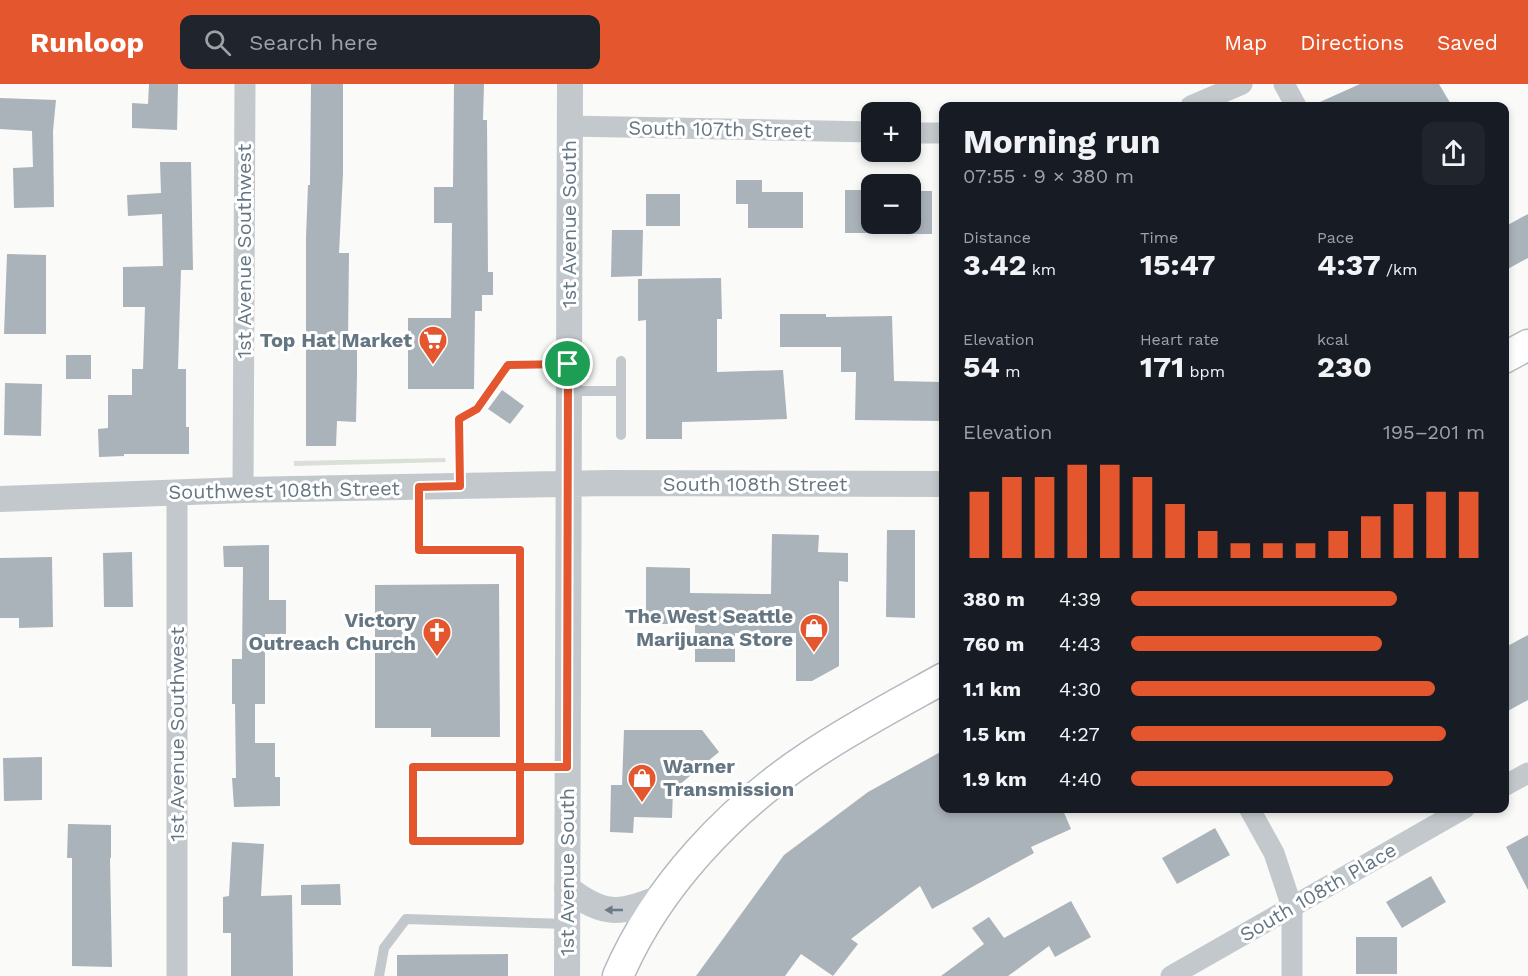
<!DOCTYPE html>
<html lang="en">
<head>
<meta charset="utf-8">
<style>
	:root { --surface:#171b24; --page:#20242c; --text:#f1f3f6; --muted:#9ea1a6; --accent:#e4572e }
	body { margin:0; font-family:"Work Sans",sans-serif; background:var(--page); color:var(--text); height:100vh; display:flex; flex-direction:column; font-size:22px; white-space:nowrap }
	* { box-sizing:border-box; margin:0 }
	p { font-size:20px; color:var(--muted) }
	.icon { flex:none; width:33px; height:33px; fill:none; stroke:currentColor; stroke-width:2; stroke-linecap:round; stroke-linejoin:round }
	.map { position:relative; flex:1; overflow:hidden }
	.panel { position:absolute; left:939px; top:18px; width:570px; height:711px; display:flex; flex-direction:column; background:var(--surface); border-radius:12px; box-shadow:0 3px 9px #0003 }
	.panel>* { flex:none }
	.controls { position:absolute; left:861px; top:18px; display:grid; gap:12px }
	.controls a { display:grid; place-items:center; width:60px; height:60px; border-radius:12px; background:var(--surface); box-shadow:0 3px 9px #0003; font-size:30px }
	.pin { position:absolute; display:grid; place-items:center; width:51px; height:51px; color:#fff; margin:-26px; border:3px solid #fff; border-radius:50%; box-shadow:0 2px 6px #0007 }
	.round { display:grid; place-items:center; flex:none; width:63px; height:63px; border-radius:12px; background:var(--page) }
	.overview { display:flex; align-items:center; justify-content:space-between; height:102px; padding:0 24px }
	h1 { font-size:33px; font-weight:700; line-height:45px }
	.figures { display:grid; grid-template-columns:repeat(3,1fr); gap:9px; height:102px; padding:6px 24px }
	.figures div { display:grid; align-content:center }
	.figures b { font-size:30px; font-weight:700 }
	.figures small { font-size:16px; font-weight:400 }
	.figures p { font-size:16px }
	.chart { height:168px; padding:12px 24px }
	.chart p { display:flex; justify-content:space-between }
	.chart svg { width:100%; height:108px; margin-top:6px; stroke:var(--accent); stroke-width:6 }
	ul { padding:0 24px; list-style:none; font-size:20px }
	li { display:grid; grid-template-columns:96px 72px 1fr; align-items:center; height:45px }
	li i { height:15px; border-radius:8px; background:var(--accent) }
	header { display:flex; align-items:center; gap:36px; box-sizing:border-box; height:84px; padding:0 30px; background:var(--accent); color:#fff }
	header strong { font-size:28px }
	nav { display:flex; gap:33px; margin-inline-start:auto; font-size:21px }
	.search { width:420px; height:54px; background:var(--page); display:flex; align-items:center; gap:15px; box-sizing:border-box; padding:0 21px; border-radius:12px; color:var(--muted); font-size:22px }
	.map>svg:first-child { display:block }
	.green { fill:#dadfd7 }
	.building { fill:#aab3b9 }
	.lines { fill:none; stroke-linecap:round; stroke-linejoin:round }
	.secondary-casing { stroke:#b3babf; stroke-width:33 }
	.service { stroke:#c3c8cc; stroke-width:10 }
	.minor { stroke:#c3c8cc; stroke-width:21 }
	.tertiary { stroke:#c3c8cc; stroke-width:26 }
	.secondary { stroke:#fff; stroke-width:30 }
	.oneway { fill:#6a7a87 }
	.route-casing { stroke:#fff; stroke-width:12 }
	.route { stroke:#e4572e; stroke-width:8 }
	.labels { text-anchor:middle; stroke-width:6; stroke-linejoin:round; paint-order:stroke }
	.street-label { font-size:20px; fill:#657683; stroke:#fff }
	.poi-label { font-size:20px; font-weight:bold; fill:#657683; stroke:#fff; text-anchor:end }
</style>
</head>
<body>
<header>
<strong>Runloop</strong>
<div class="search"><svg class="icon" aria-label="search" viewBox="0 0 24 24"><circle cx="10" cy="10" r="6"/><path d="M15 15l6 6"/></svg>Search here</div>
<nav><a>Map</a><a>Directions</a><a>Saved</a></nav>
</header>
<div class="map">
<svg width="1528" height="892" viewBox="0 0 1528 892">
	<rect width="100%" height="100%" fill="#fafaf8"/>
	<path class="green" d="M445,374l1,4 -152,4v-5z"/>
	<path class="building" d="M149,0h29l-1,46 -45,-2v-25l16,1z
		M311,0h32v89l-4,80h10l-1,88h9v34l-1,47 -19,-1 -1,25h-30v-209l2,-52h2z
		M454,0h30l-1,36h4l1,152h5v23h-11v16h-7l-1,78h-66v-71h43l1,-95h-18v-36h19z
		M1360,0h79l13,22h-141z
		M0,14l56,2 -3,31 1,76 -40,1 -1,-40 20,-1 -1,-36 -32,-2z
		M160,78h31l2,108h-12l-3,99h8v58h3v27h-65v2l-25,1 -1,-28 10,-1v-33h24v-26h11l2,-62h-22v-40l40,-1 -1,-52 -34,2 -1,-21 34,-2z
		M736,96h26v12h41v36h-55v-24h-12z
		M845,106h27v43h-27z
		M910,107h22v43h-22z
		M646,110h34v32h-34z
		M1528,130v44l-24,13v-44z
		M612,146h31l-1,46 -31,1z
		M7,170l39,1v79h-42z
		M721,194l1,41h-5v53l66,-2 4,49 -105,3v17h-36v-119l-8,1v-42z
		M780,230h46v3l66,-1 2,65 50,1v39l-89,-1 1,-48h-15v-25h-61z
		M66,271h25v24h-25z
		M5,299l37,1 -1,52 -37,-1z
		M502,306l22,16 -14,18 -22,-15z
		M887,446h28v88l-29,-1z
		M772,450l47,1 -1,17 30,1v29l-9,-1v85l-27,15h-16v-48h-61v29h-40v-38h-49v-57l44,1v25l81,1z
		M269,461v55h17v34h-21v70h-10v39h20v34h5v29l-46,1 -2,-29h4l-1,-74h-3v-45h10l1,-92h-19l-1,-21z
		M132,468l1,55h-29l-1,-54z
		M52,473l1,70 -34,1v-10h-19v-60z
		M499,500l1,153h-69v-9h-56v-143z
		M1528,551v65l-24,13v-65z
		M624,646h78l17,22 -46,38 -1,28 -38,-1 -1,16 -23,-1 1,-47h11z
		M944,666v58h118l9,21 -40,18 3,6 -102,56 -12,-23 -69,53 7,5 -25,32 -32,-22 -16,22h-89l88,-121 84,-63z
		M42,673v43l-38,1 -1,-43z
		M68,740l43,1v33h-1l2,109 -40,-1v-108h-5z
		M1215,744l15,27 -53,29 -15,-26z
		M1528,751v55l-22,-43z
		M232,758l32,2 -3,52 31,-1 1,81h-62v-43h-8v-36l6,-1z
		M1431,792l15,26 -44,26 -16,-26z
		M340,800l1,21h-40v-20z
		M1071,817l20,36 -36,20 -6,-11 -41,30h-67l43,-32 -12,-16 17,-11 15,21z
		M1356,853h41v37h-41z
		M508,870v22h-111v-21z"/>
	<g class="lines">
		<g class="secondary-casing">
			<path id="secondary" d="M1504,274l24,-13
				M618,892c38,-89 112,-167 192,-220 43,-29 89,-53 134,-78"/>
		</g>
		<path class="service" d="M569,307h52
			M621,351v-74
			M460,402l-1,-67 18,-10 31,-44 60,-1
			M419,403v63h101v217h47
			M413,683h107v74h-107z
			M379,892l5,-28 22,-29 161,5"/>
		<path class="minor" d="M1284,0l12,22
			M1191,22l51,-22
			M569,42l303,6
			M910,49h34
			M243,406l2,-406
			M1504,702l24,-13
			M1249,724l25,45 18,54v69
			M177,892v-484
			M1171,892l294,-168"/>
		<path class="tertiary" d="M0,415l243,-9 366,-7 335,1
			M567,804c40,31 54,25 98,8
			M567,892l3,-892"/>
		<use href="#secondary" class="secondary"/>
	</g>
	<defs><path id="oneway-solid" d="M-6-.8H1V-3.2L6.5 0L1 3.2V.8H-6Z" transform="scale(1.5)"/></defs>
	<use class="oneway" href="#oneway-solid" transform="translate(614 826) rotate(-180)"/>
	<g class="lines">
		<g class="route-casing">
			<path id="route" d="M568,280l-60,1 -31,44 -18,10 1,67 -41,1v63h101v291h-107v-74c51,0 103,0 154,0l1,-403"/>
		</g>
		<use href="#route" class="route"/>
	</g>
	<defs>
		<g id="supermarket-pin" transform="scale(1.5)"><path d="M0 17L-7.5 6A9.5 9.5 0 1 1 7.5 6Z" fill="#e4572e" stroke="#fff"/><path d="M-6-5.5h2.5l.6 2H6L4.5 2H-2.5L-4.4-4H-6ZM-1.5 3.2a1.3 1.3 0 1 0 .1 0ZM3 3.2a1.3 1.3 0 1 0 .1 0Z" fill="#fff"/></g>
		<g id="shop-pin" transform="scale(1.5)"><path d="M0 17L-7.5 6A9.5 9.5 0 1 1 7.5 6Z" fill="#e4572e" stroke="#fff"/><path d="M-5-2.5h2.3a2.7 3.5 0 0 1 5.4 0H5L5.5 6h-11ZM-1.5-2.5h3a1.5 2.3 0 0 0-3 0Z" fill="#fff"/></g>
		<g id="church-pin" transform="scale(1.5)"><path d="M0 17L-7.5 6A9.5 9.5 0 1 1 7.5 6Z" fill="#e4572e" stroke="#fff"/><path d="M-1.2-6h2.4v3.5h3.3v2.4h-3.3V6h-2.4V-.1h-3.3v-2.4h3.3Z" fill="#fff"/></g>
	</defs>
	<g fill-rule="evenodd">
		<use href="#supermarket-pin" x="433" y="256"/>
		<use href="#shop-pin" x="814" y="544"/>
		<use href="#church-pin" x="437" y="548"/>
		<use href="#shop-pin" x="642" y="694"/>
	</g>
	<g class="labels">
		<g class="street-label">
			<text transform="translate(720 45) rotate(1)" y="7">South 107th Street</text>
			<text transform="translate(569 140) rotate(-90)" y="7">1st Avenue South</text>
			<text transform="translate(244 167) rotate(-90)" y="7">1st Avenue Southwest</text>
			<text x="755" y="407">South 108th Street</text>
			<text transform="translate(284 406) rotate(-1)" y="7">Southwest 108th Street</text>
			<text transform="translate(177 650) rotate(-90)" y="7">1st Avenue Southwest</text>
			<text transform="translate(567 788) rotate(-90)" y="7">1st Avenue South</text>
			<text transform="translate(1318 808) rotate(-30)" y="7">South 108th Place</text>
		</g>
		<g class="poi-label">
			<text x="412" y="263">Top Hat Market</text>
			<text x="793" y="539">The West Seattle<tspan x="793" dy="23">Marijuana Store</tspan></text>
			<text x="416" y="543">Victory<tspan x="416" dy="23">Outreach Church</tspan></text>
			<text x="663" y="689" text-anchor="start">Warner<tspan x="663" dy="23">Transmission</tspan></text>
		</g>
	</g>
</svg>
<div class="controls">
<a>+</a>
<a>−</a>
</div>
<div class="pin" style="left:568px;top:280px;background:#1e9e55"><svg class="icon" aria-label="arrive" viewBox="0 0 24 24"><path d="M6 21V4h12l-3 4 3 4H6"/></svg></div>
<section class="panel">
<div class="overview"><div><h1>Morning run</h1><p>07:55 · 9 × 380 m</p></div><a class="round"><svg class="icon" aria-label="share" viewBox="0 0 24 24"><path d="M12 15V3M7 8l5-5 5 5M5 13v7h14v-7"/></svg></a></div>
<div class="figures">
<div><p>Distance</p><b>3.42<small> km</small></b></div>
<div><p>Time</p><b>15:47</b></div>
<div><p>Pace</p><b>4:37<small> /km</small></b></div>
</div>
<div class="figures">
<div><p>Elevation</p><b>54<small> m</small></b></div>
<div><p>Heart rate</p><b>171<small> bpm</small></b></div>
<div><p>kcal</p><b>230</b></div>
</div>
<div class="chart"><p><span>Elevation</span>195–201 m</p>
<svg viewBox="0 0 160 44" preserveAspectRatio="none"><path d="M5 44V17M15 44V11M25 44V11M35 44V6M45 44V6M55 44V11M65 44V22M75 44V33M85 44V38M95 44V38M105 44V38M115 44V33M125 44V27M135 44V22M145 44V17M155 44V17"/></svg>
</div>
<ul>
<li><b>380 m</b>4:39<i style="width:75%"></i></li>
<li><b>760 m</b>4:43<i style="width:71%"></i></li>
<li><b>1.1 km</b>4:30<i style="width:86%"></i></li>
<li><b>1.5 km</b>4:27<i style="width:89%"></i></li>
<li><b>1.9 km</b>4:40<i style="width:74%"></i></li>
</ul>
</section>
</div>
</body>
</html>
